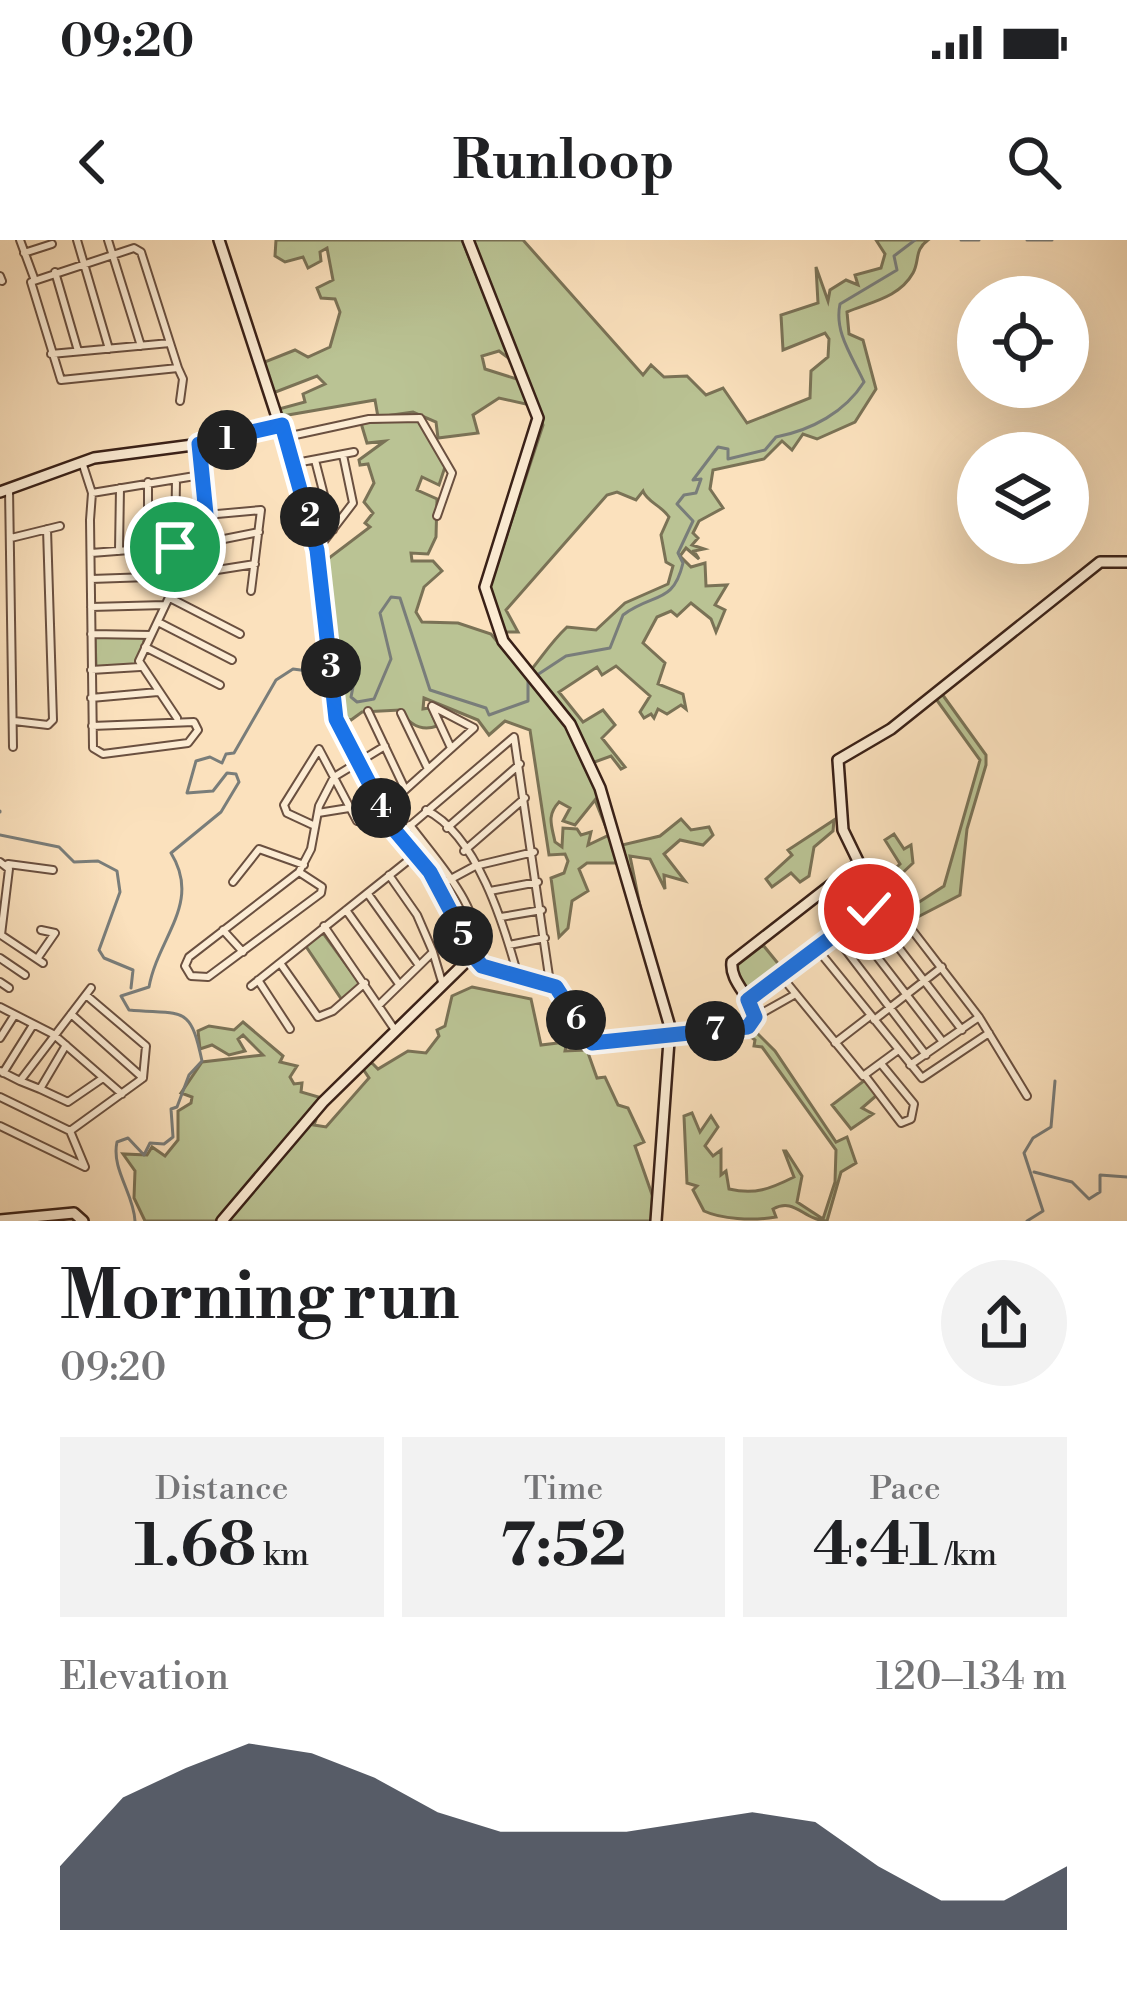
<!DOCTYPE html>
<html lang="en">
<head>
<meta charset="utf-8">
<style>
	:root { --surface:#fff; --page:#f2f2f2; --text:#202124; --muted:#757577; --accent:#111827 }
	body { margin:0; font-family:"Libre Bodoni",serif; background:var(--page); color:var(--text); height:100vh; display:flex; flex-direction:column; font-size:45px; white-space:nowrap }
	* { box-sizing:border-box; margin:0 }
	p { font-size:39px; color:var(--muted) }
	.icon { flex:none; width:66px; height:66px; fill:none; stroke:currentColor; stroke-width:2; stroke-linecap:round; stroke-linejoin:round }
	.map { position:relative; height:981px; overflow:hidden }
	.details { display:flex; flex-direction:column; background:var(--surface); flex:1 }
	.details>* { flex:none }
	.tools { position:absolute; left:957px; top:36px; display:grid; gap:24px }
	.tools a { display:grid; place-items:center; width:132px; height:132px; border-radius:50%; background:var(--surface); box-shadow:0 12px 48px #0002; font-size:60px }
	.pin { position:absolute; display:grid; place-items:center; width:102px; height:102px; color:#fff; margin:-51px; border:6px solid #fff; border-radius:50%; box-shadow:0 3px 12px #0007 }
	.km { position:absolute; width:60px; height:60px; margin:-30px; border-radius:50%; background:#222; color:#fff; font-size:33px; line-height:60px; text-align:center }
	.round { display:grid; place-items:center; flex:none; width:126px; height:126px; border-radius:63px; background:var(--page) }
	.overview { display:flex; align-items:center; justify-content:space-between; height:204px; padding:0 60px }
	h1 { font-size:66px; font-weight:700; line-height:90px }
	.figures { display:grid; grid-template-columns:repeat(3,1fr); gap:18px; height:204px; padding:12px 60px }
	.figures div { display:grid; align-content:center; border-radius:0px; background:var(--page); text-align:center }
	.figures b { font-size:60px; font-weight:700 }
	.figures small { font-size:33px; font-weight:400 }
	.figures p { font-size:33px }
	.chart { height:336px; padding:24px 60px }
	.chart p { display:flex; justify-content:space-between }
	.chart svg { width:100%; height:216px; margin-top:12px; fill:var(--accent); opacity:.7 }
	.status { display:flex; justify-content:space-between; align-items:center; height:84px; padding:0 60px; background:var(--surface); direction:ltr }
	.status svg { height:33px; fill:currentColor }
	header { display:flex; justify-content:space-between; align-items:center; height:156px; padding:0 60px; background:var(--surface); font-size:54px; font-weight:700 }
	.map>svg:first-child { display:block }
	.green { fill:#bac394; stroke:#7a7256; stroke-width:3; fill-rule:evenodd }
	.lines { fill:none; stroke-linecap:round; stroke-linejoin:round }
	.stream { stroke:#797d7a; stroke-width:3 }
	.street-casing { stroke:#6a5040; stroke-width:10 }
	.secondary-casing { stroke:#392017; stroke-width:14 }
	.street { stroke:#fcecd4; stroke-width:6 }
	.secondary { stroke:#fcecd4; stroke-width:9 }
	.route-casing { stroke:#fff; stroke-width:24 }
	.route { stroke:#1a73e8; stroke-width:15 }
</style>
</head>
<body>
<div class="status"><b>09:20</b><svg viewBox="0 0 49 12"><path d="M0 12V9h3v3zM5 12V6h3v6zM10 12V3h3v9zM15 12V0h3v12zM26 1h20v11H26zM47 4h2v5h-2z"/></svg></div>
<header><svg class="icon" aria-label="back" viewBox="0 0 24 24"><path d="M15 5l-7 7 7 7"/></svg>Runloop<svg class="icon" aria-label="search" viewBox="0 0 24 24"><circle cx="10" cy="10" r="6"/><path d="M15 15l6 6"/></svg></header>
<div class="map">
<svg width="1127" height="981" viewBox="0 0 1127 981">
	<rect width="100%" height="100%" fill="#fbe1bd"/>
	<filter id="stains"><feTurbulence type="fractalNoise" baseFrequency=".00167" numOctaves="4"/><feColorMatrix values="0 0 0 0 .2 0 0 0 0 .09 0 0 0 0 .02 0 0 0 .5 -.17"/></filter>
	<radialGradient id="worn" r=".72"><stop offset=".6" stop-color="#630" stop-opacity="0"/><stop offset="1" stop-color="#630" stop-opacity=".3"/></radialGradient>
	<path class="green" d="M276,0h186l49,120 -12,-9 -17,5 3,13 35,11 10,25 -31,-7 -26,17 5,18 -40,5 -2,-16 -23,-10 -35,5 -3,-17 -93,16 -3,-7 26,-7 -2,-8 22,-10 -8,-8 -44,17 -11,-30 33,-13 13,7 22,-10 10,-35 -5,-13 -14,-1 -4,-10 16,-8 -6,-32 -7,4 1,9 -13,7 -5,-11 -18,5 -10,-6z
		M471,0h52l120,135 8,-10 13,12 23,-1 19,19 17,-7 24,35 63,-25 1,-27 17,-14 1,-18 -4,-6 -42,17 -2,-35 37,-12 -2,-36 12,34 2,-11 16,-10 12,5 -3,-10 26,-7 4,-14 -9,-14h52c-14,10 -8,20 -15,33 -14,25 -43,29 -66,39l2,22 14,6 13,49 -21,33 -38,17 -14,-5 -11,16 -10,-9 -18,18 -51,11 -3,19 13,19 -24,13 -6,12 5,5 -6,7 12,4 -10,2 5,8 -13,-11 -6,8 11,11 14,-4 1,23 21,-1 -12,20 10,5 -9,22 -5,-13 -20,-16 -14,13 -6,-5 -14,6 -14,26 22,20 -7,21 25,10 3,15 -5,-4 -14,9 -9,-5 -4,9 -3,-4 -7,4 -4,-6 10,-16 -34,-30 -14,9 -5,-8 -38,25 24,30 20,-12 12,15 -13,13 23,29 -4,2 -10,-13 -19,7 -57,-87 -6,4c52,43 71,121 92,183h-34l-8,6 9,22 -16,10 -4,27 -9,9 -8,-59 13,-5 4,-12 -3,-7 -16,1 -19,-125 -25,-9 -16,14 -11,-15 -54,-22 -1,11 6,-1 8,18c-16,6 -28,-2 -37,-16l-38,2 -11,8 -11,-3 -7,-24 -2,-108 -6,-24 45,-34 -5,-4 8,-10 -9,-11 10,-19 -6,-19 -8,1 -1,-5 26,-19 -18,2 -6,-20 58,-4 27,45 -7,21 -17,-8 -5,13 20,9 -1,38 -8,17 -17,-1 1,8h21l9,10 -18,16 -8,25 6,10 36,1 33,11 35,42c15,-17 23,-32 41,-49l29,3 29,-27 43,-19 5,-18 -7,-4 -5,-27 8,-18c-8,-12 -22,-15 -26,-26l-7,9 -19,-8 -10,3 -101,115 12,22h-17l-12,-43 54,-164zM595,560l14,35 -21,10 3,-13 -10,3 -4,-6 -14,-1 -1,19 -7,-5c-3,-16 -9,-26 4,-40l11,6 -7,13 12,4z
		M95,396h50l-6,29 -43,3z
		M942,454l44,61v10l-19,64 -7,66 -50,26 -8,-8 7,-7 -21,-31 12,-11 -15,-24 9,-6 10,15 7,-4 2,18 -18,17 18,26 31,-20 36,-126 -44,-61z
		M681,579l10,11 18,-3 4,8 -10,10 -23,-5 -16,14 21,27 -21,-6 1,14 -15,-30 -20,-3 12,60 -20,-71 38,-9z
		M834,580l-1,11 -19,16 -5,29 -9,6 -9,-9 -19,14 -6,-8 26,-24 -4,-5z
		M323,693l38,52 -19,15 -37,-55z
		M763,705l22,27 -36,27 -17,-30z
		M472,747l59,12 10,46 41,-5 3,5 -19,1 -1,5 22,-1 10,28 8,-1 13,28 10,3 16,34 -9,4 20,57 -1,18h-429l95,-112 -6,16 12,2 43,-49 -6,-9 8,-7 7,7 30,-18 18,2 13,-17 -2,-6 8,-4 7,-30z
		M243,782l40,34 -3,6 17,4 -7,11 4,7 8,-1 -1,9 21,6 -105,123h-72l-11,-23 1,-27 -12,-17 24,1 5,-8 13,9 13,-16v-29l13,-8 1,-6 -11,-4 21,-31 61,-7 -20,-20 -5,4 7,12 -16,4 -17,-10 -12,4 -2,-18 11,-5 25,4z
		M755,791l20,20 61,91 11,-5 9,26 -15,9 -14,49c-24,-1 -32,-24 -54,-12l3,8c-24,4 -55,2 -72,-6l-11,-21 4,-4 -10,-3 -3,-67 8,-3 8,19 11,-16 7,11 -13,19 8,10 8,-6v25l5,-4 3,18c26,6 41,0 65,-12l-10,-26h2l16,25 -5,26 26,17 12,-37 1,-32 -74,-103 -8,-1 1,-6 -8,-6z
		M865,840l12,15 -15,13 11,6 -22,15 -19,-24z"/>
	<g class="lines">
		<path class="stream" d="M961,0h18
			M1027,0h25
			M0,571v1
			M0,595l59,12 15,15 24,-1 19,10 3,21 -21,58 5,8 29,12 -2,18
			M1034,932l38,10 17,17 11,-7v-17l27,2
			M135,981c-1,-27 -24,-52 -18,-79l11,-4 16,17 6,-12 14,1 9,-7 -2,-28 6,-2 12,-32 13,-14c-12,-57 -18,-46 -73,-51l-8,-14 28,-9c9,-50 53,-84 22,-134l50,-41 18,-30 -3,-8 -9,-1 -14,18 -26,2 9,-32 14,-4 12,6 4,-9 8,-1 42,-73 17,-11 45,6 1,8 14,4 -2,10 6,5 17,-3 17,-40 -11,-46 11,-16 9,1 30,92 56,18 3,7 39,-14v-20l38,-25 44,-8 13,-33c31,-23 50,-10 60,-52l-5,-10 15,-32 -16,-17 7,-9 12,-2 5,-14 -8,1 25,-33 10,2v10l37,-9 11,-13c36,-7 69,-25 88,-55 -12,-26 -30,-50 -24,-78l57,-34 -3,-14 21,-16
			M1027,981l16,-10 -19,-58 9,-15 18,-11 4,-46"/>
		<g class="street-casing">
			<path id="street" d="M20,0l14,38
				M77,0l32,109
				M108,0l33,106
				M134,8l7,4 37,116 -117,12 -30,-98z
				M24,13l28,-9
				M55,32l23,79
				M0,36l2,5
				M51,114l119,-11
				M178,128l5,11 -3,22
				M286,197l83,-18 51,-1 32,55 -15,43
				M315,220l18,70
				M82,222l10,31 -2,27 3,228 10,6 85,-11 10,-13 -4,-8 -102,4
				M296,223l58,-11
				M9,249l4,258
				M92,253l109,-18
				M206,275l55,-5 -10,81
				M11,298l49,-12
				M209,302l8,28 38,-6
				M175,307l1,-67
				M148,309v-67
				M317,310l36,-47 -10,-48
				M119,311l1,-63
				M91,313l103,-8 65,-13
				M91,339l87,-3
				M170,358l70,36
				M91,367l74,-2
				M158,382l74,38
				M91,394l60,1
				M145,407l75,38
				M91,430l49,-3
				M91,458l67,-6
				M432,467l19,41
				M368,471l37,78
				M401,473l27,56
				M177,478l-38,-57 67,-142 -7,-75
				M14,481l34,4 5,-5 -6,-191
				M385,568l89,-80 -42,-22
				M426,570c51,25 78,115 92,166
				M318,573l31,-5
				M410,585c25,34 77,87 66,133
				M315,586l-28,-13 -3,-8 35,-56 38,72
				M447,588l73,-64
				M398,596l116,-99 36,246
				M464,611l61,-53
				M859,621l120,156 48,79
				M0,622l9,7 -8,66
				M8,624l45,6
				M299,632l23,15 -1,6 -113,84 -17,-1 -6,-10 4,-9 110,-85 12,-23 8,-43 15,-29 51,-31
				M233,642l26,-33 45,16
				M438,646l37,-20 59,-14
				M490,651l48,-9
				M368,654l50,70
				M869,669l93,121
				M346,670l53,74
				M501,677l41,-7
				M851,683l92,119
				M324,686l71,104
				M223,690l20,22
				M1,695l42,28
				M835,696l91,119
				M509,705l36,-7
				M818,710l104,128 67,-45
				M433,712l9,30
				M0,718l25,17
				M37,719l18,-26 -14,-3
				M280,723l38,54 15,-6 32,-28
				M782,737l81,99 34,-25
				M258,740l32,49
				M0,742l9,6
				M251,746l164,-131
				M748,760l138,-104
				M379,765l54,-53 -16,-37 -28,-40
				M0,767l53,27 69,60
				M71,774l72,64
				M755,777l39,-22
				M874,780l68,-53
				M0,798l14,-22
				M835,803l35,-27
				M910,825l69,-48
				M0,831l20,10 71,-93
				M3,833l30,-48
				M866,837l35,46 10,-4 3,-15 -32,-39
				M20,841l20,8 26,-44
				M40,849l28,13 35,-24
				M0,857l70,34 73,-53 3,-32 -60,-51
				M0,886l85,41 -15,-36"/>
		</g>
		<g class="secondary-casing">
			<path id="secondary" d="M219,0l92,281 17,94 2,80 6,24 56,108 37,45 47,87 10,8 70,20 36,56 159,-18c10,-24 -22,-39 -19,-63l127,-99 -16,-33 -5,-70 53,-31 209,-167h27
				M468,0l70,178 -53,169 18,54 67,83 30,64 70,239 -14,194
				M0,252l94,-34 137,-18 51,-15
				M0,980l74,-7 9,8
				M222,981l101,-119 150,-147"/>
		</g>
		<use href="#street" class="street"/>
		<use href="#secondary" class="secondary"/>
	</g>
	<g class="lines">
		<g class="route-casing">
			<path id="route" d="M175,307l19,-2 12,-31 -7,-70 83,-19 35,125 19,169 56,108 38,45 46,87 6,7 74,21 36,56 156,-16 7,-10 -7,-17 121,-91"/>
		</g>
		<use href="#route" class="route"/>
	</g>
	<rect width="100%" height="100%" filter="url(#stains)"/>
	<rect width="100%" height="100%" fill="url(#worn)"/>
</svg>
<div class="tools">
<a><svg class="icon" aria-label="locate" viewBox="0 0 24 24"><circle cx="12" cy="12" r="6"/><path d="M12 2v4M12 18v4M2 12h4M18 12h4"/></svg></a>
<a><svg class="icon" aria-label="layers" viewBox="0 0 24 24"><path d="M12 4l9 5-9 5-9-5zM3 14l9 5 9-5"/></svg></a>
</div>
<div class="pin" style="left:175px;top:307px;background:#1e9e55"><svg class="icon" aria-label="arrive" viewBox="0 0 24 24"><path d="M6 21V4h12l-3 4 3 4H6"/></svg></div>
<div class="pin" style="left:869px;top:669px;background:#d93025"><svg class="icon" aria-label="check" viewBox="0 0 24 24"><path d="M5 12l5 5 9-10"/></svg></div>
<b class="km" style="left:227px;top:200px">1</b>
<b class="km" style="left:310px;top:277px">2</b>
<b class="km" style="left:331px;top:428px">3</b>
<b class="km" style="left:381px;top:568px">4</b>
<b class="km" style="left:463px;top:696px">5</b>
<b class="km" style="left:576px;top:780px">6</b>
<b class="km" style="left:715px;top:791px">7</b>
</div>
<section class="details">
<div class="overview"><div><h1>Morning run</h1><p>09:20</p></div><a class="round"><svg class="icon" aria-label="share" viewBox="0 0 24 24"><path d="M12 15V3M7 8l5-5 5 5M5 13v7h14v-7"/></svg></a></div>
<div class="figures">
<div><p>Distance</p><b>1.68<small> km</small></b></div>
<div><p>Time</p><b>7:52</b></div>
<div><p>Pace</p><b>4:41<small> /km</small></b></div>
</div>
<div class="chart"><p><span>Elevation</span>120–134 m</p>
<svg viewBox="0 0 160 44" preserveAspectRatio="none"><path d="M0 44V31L10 17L20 11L30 6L40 8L50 13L60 20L70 24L80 24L90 24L100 22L110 20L120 22L130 31L140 38L150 38L160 31V44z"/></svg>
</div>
</section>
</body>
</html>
